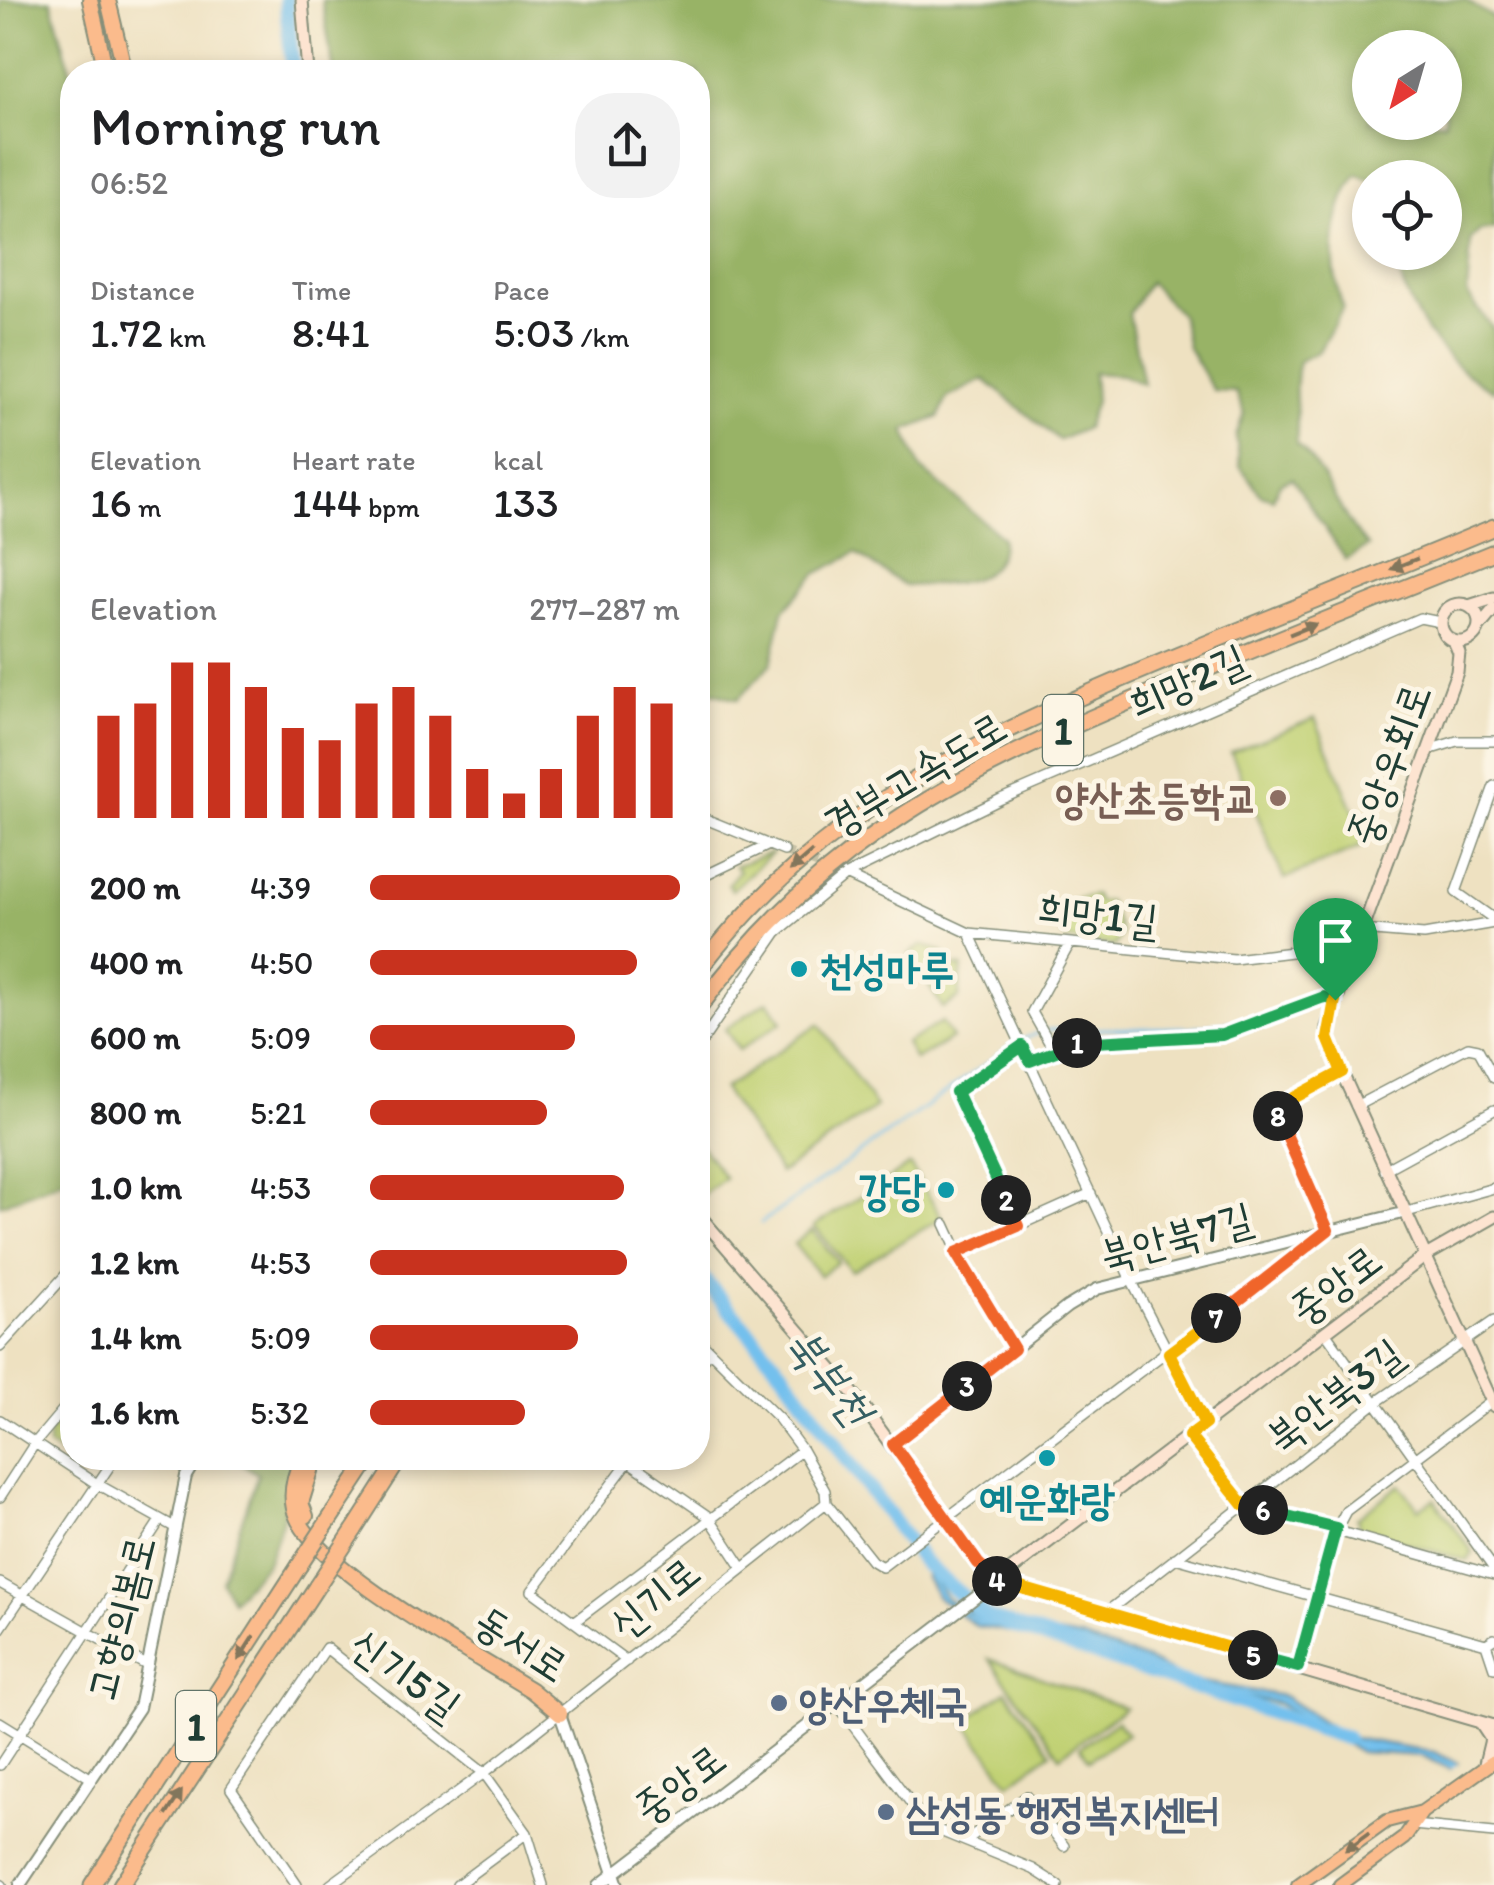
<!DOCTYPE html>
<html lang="en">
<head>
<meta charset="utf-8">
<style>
	:root { --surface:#fff; --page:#f2f2f2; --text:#202124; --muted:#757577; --accent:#c8321e }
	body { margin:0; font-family:Itim,"Poor Story",sans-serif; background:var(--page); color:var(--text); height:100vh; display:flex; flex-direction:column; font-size:38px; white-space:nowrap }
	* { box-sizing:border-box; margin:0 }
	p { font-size:32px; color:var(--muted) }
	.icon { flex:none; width:55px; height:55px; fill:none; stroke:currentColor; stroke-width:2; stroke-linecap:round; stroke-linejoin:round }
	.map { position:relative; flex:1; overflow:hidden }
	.details { position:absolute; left:60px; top:60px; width:650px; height:1410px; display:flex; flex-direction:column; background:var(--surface); border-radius:40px; box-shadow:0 5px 15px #0003 }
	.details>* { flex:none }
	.needle { width:65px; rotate:217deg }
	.controls { position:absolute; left:1352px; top:30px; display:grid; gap:20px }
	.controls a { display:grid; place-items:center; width:110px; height:110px; border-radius:50%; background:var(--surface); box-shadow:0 5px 15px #0003; font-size:50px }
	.pin { position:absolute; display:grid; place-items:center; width:85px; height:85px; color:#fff; margin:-102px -42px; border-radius:50% 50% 50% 0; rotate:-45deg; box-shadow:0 0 10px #0007 }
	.pin .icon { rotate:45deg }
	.km { position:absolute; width:50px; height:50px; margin:-25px; border-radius:50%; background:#222; color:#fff; font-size:28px; line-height:50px; text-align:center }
	.round { display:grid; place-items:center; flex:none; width:105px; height:105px; border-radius:40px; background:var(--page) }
	.headline { display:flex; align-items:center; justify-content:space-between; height:170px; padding:0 30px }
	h1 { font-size:55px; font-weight:600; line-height:75px }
	.figures { display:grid; grid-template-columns:repeat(3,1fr); gap:15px; height:170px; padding:10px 30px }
	.figures div { display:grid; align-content:center }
	.figures b { font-size:42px; font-weight:600 }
	.figures small { font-size:28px; font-weight:400 }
	.figures p { font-size:28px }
	.chart { height:280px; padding:20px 30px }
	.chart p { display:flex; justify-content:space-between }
	.chart svg { width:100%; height:180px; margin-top:10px; stroke:var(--accent); stroke-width:6 }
	ul { padding:0 30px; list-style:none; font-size:32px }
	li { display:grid; grid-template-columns:160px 120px 1fr; align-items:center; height:75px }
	li i { height:25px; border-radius:12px; background:var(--accent) }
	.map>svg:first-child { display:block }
	.green { fill:#c1d174; stroke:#708754; stroke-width:2.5 }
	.forest { fill:#98b366; stroke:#5c784d; stroke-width:2.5; fill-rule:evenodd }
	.water { fill:#73c0ed; stroke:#497e90; stroke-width:2.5 }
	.pier { fill:#eee1c1 }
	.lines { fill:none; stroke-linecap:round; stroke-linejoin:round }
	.stream { stroke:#73c0ed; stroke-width:2.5 }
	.river { stroke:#73c0ed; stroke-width:15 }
	.minor-tunnel { stroke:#c5c0a5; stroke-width:9; stroke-dasharray:9 4.5; stroke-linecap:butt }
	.minor-casing { stroke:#868f7a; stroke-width:12 }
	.tertiary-casing { stroke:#868f7a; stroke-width:14 }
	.secondary-casing { stroke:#868f7a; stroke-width:15 }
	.primary-casing { stroke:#868f7a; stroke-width:16 }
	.trunk-casing { stroke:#868f7a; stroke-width:18 }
	.motorway-casing { stroke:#868f7a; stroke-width:19 }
	.minor { stroke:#fff; stroke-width:9 }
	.tertiary { stroke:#fff; stroke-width:10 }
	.secondary { stroke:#fde4d1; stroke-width:11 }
	.primary { stroke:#fbbb8c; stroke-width:12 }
	.trunk { stroke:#fbbb8c; stroke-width:14 }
	.motorway { stroke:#fbbb8c; stroke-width:15 }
	.motorway-bridge-casing { stroke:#868f7a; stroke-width:19; stroke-linecap:butt }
	.motorway-bridge { stroke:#fbbb8c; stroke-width:15 }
	.oneway { fill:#82765c }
	.split-1-casing { stroke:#fff; stroke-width:20 }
	.split-2-casing { stroke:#fff; stroke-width:20 }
	.split-3-casing { stroke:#fff; stroke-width:20 }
	.split-4-casing { stroke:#fff; stroke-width:20 }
	.split-5-casing { stroke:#fff; stroke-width:20 }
	.split-6-casing { stroke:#fff; stroke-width:20 }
	.split-7-casing { stroke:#fff; stroke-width:20 }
	.split-8-casing { stroke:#fff; stroke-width:20 }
	.split-9-casing { stroke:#fff; stroke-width:20 }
	.split-1 { stroke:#22a559; stroke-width:12 }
	.split-2 { stroke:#22a559; stroke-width:12 }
	.split-3 { stroke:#f0652b; stroke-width:12 }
	.split-4 { stroke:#f0652b; stroke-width:12 }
	.split-5 { stroke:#f5b400; stroke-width:12 }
	.split-6 { stroke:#22a559; stroke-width:12 }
	.split-7 { stroke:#f5b400; stroke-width:12 }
	.split-8 { stroke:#f0652b; stroke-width:12 }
	.split-9 { stroke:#f5b400; stroke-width:12 }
	.education-dot { fill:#8d6e63; stroke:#fcf5e5; stroke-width:4 }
	.culture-dot { fill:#0f9aa8; stroke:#fcf5e5; stroke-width:4 }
	.service-dot { fill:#5c6f8a; stroke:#fcf5e5; stroke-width:4 }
	.labels { text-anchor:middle; stroke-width:10; stroke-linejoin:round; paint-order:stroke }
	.shield { fill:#fcf5e5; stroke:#617469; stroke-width:2.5 }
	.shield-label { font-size:40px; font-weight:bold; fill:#1f3d34 }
	.street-label { font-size:42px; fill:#1f3d34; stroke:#fcf5e5 }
	.education-label { font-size:42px; font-weight:bold; fill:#785e54; stroke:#fcf5e5; text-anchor:end }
	.culture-label { font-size:42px; font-weight:bold; fill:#0d838f; stroke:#fcf5e5; text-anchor:start }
	.service-label { font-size:42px; font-weight:bold; fill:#4e5e75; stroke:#fcf5e5; text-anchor:start }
	.water-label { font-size:45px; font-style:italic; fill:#345e62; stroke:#fcf5e5 }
</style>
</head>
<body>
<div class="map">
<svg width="1494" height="1885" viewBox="0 0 1494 1885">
	<rect width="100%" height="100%" fill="#fcf5e5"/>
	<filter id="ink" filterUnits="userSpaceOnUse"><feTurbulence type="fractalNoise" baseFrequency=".01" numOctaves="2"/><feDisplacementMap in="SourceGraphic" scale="20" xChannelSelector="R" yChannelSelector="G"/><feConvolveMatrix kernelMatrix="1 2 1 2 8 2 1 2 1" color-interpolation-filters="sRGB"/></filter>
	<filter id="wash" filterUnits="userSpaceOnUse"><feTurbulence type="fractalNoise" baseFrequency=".0048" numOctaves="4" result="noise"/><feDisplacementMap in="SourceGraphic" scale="40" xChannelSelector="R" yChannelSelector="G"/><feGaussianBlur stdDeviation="2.25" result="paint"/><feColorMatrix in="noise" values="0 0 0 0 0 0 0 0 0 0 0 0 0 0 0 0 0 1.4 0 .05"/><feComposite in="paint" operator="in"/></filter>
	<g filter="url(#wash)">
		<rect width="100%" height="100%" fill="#eee1c1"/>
		<path class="green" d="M1315,718l50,120 -5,9 -76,32 -53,-127z
			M773,852l-41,38 -4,-6 11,-13 -4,-5z
			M1095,895l3,7 11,-1 12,33 -6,12 -50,-7 -15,-35z
			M923,945l20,7 3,14 16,1 -3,31 -16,10 -34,-54z
			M768,1001l14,21 -43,28 -14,-21z
			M942,1022l10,16 -37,22 -9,-17z
			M819,1024l57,83 -96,66 -57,-84z
			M698,1142l27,36 -24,18 -3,-4z
			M910,1165l32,53 -91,53 -37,-45z
			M812,1230l26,32 -18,14 -26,-32z
			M72,1403v55h36l-17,16 -42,-28 -1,-12z
			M1400,1485l19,24 15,-10 39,53 -5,9 -108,-31 -3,-12z
			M989,1659l136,49 -65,48z
			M1006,1691l45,62 -42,30 -45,-62z
			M1117,1721l10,13 -38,26 -9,-13z"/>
		<path class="forest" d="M0,0h51l21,76v1100l-72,29z
			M322,0h1143l29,18v211l-15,2 -8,8 -4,55 27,36v61c-53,-28 -88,-80 -100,-138l51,-1v-74l-75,2 -13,-6c-27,38 -29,91 -14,134l-24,43 -20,10c-8,29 1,53 -3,82 30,26 47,81 72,103l-22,14 -54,-82 -12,5 -7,16 -12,-4 -21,-29 -4,-29 8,-24 -8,-21 -22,-1 -26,-43 -7,-33 -32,-33 -20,32 14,70 -21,-9 -29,-2 2,28 -9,27 -27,12 -75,-61 -37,19 -8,19 -34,13 15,38 82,69c2,53 -60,46 -97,49l-49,-33 -40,21 -33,37 -12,53 -33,35 -40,-11v-616h-364zM1370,48h75v74h-75z
			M233,1458h61l-12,64 -15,41 -35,37 -11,-19 37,-107z"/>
		<path class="water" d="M929,1572l18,27 38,24 96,15 66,22 38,19 98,17 64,41 87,15 34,16 -9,5 -36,-17 -63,-4 -83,-49 -73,-13 -137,-49 -91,-15 -38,-28 -13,-21z"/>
		<path class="pier" d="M1464,1760l30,14v16l-47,-18z"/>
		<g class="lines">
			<path class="stream" d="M1289,1005l27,-11
				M1047,1030l146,-3 56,-7
				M1024,1039l16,-7
				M761,1223l256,-181"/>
			<path class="river" d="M286,0l7,72
				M698,1273l84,98 142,192 62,54 360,121"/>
		</g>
	</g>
	<g filter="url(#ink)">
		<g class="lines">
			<path class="minor-tunnel" d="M784,851l62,24"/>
			<g class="minor-casing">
				<path id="minor" d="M1428,750l29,-9h37
					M1494,786l-38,106 38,27
					M698,816l86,35
					M846,875l123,58 265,26 122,-15
					M698,879l71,-34
					M1361,930l63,5 70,-12
					M969,933l161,345 75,145
					M698,1047l79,-115 69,-57 155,-76 419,-181 20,4
					M1054,1051l-22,-39 37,-67
					M1030,1061l59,-22 133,-4 101,-38 12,3
					M1356,1106l112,-59 10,2 16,29
					M1384,1170l110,-60
					M1403,1213l91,-25
					M945,1224l27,59 41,66
					M1017,1226l-61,-134 67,-46
					M957,1253l134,-60
					M1326,1333l168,236
					M698,1339l81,80 23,31 23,41 1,12 46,58 10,6 445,-337 -52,-122 67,-36
					M0,1347l72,-79
					M698,1367l12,-16
					M0,1420l97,64 79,44
					M1189,1436l55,69 250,70
					M625,1459l84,58 33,50
					M0,1497l35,-54 37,-44
					M1175,1558l311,86 8,-5
					M0,1583l148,83
					M1104,1614l271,-211 119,-82
					M574,1622l228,-172
					M0,1629l115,-171
					M1486,1644l8,24
					M627,1661l-95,-70 99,-133
					M1298,1667l39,-139 9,-17 146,-110
					M837,1704l91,122 105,43 25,16
					M0,1722l92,57
					M0,1765l159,-243
					M1413,1825l81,8
					M965,1841l62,-45 37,50
					M0,1884l2,1
					M297,1885l-66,-96 95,-141 158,125 43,60 16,52
					M330,1885l154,-112 342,-270
					M457,1885l70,-52"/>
			</g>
			<g class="tertiary-casing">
				<path id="tertiary" d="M893,1444l174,-137 30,-18 306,-76
					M560,1714l58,171
					M20,1885l119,-177 47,-232 11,-18
					M599,1885l398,-304"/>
			</g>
			<g class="secondary-casing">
				<path id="secondary" d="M302,0l6,72
					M1441 623a19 19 0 1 1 38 0a19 19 0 1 1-38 0Z
					M1469,606l25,-8
					M1479,627l15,-18
					M1454,641l5,12 -2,19 -130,355 4,22 163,357
					M698,1214l158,183 122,166 19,18 497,145
					M997,1581l427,-324 70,-40
					M1481,1724l10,15 -7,29"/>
			</g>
			<g class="primary-casing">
				<path id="primary" d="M1298,1885l89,-64 35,-9 72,-51
					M1340,1885l64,-47 18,-26"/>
			</g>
			<g class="trunk-casing">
				<path id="trunk" d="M90,0l16,72
					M108,0l17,72
					M302,1458c-8,18 -14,40 -5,59 22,53 181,140 234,173l29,24
					M306,1516l-5,-13 14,-45"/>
			</g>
			<g class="motorway-casing">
				<path id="motorway" d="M698,971c122,-160 272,-228 452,-304 114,-48 230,-92 344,-140
					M698,1009c128,-174 272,-241 466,-322 109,-47 220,-90 330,-135
					M335,1511l35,-53
					M354,1530l46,-72
					M92,1885l207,-319
					M121,1885l196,-299"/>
			</g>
			<use href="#minor" class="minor"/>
			<use href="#tertiary" class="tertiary"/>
			<use href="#secondary" class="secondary"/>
			<use href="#primary" class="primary"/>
			<use href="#trunk" class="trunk"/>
			<use href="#motorway" class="motorway"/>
			<g class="motorway-bridge-casing">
				<path id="motorway-bridge" d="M299,1566l36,-55
					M317,1586l37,-56"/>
			</g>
			<use href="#motorway-bridge" class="motorway-bridge"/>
		</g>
		<defs><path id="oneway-solid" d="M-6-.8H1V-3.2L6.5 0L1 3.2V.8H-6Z" transform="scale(2.5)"/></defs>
		<g class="oneway">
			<use href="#oneway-solid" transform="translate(1404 564) rotate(158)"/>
			<use href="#oneway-solid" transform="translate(1303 629) rotate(-22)"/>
			<use href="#oneway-solid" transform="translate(801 861) rotate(139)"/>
			<use href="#oneway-solid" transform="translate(246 1648) rotate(123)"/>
			<use href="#oneway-solid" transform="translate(174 1803) rotate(-57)"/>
			<use href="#oneway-solid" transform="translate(1357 1842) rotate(144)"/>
		</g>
	</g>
	<g class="lines" filter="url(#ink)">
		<g class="split-1-casing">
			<path id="split-1" d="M1077,1043l145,-8 102,-38 11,3"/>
		</g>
		<g class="split-2-casing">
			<path id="split-2" d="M1006,1200l-50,-108 66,-46 8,15 47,-18"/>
		</g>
		<g class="split-3-casing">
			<path id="split-3" d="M967,1386l47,-37 -58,-96 62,-27 -12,-26"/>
		</g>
		<g class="split-4-casing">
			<path id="split-4" d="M967,1386l-74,58 85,119 19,18"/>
		</g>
		<g class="split-5-casing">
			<path id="split-5" d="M997,1581l256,74"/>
		</g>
		<g class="split-6-casing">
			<path id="split-6" d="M1253,1655l45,12 38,-139 -73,-18"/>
		</g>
		<g class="split-7-casing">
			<path id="split-7" d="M1216,1318l-47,35 36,71 -16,12 55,69 19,5"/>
		</g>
		<g class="split-8-casing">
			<path id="split-8" d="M1216,1318l112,-88 -50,-114"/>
		</g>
		<g class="split-9-casing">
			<path id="split-9" d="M1278,1116l-3,-8 67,-36 -14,-34 7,-38"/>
		</g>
		<use href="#split-1" class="split-1"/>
		<use href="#split-2" class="split-2"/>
		<use href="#split-3" class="split-3"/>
		<use href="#split-4" class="split-4"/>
		<use href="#split-5" class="split-5"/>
		<use href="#split-6" class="split-6"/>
		<use href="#split-7" class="split-7"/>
		<use href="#split-8" class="split-8"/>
		<use href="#split-9" class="split-9"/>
	</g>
	<circle class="education-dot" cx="1278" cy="798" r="10"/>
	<g class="culture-dot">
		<circle cx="799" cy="969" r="10"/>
		<circle cx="946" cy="1190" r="10"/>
		<circle cx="1047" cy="1458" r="10"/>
	</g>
	<g class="service-dot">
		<circle cx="779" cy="1703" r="10"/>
		<circle cx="886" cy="1812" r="10"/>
	</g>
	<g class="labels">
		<g class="shield">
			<rect x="1043" y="695" width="40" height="70" rx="8"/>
			<rect x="176" y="1691" width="40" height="70" rx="8"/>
		</g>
		<g class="shield-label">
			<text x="1063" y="744">1</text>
			<text x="196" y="1740">1</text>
		</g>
		<g class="street-label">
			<text transform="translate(1187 681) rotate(-24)" y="15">희망2길</text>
			<text transform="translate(1388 764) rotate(-70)" y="15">중앙우회로</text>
			<text transform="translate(915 774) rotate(-31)" y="15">경부고속도로</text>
			<text transform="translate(1098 914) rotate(6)" y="15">희망1길</text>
			<text transform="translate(1176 1236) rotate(-15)" y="15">북안북7길</text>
			<text transform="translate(1335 1284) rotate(-37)" y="15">중앙로</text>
			<text transform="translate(1334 1395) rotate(-37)" y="15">북안북3길</text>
			<text transform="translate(654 1597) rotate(-39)" y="15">신기로</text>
			<text transform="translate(120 1618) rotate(-76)" y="15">고향의봄로</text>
			<text transform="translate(522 1643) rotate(33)" y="15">동서로</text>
			<text transform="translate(406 1674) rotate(36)" y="15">신기5길</text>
			<text transform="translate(679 1783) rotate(-37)" y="15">중앙로</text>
		</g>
		<g class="education-label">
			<text x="1258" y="813">양산초등학교</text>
		</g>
		<g class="culture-label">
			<text x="819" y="984">천성마루</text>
			<text x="926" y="1205" text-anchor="end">강당</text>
			<text x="1047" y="1514" text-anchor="middle">예운화랑</text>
		</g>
		<g class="service-label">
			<text x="799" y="1718">양산우체국</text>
			<text x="906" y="1827">삼성동 행정복지센터</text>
		</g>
		<g class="water-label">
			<text transform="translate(830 1376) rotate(52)" y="16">북부천</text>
		</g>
	</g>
</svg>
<div class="controls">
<a><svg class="needle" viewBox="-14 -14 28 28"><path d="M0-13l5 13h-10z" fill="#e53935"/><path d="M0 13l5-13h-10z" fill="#757577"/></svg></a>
<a><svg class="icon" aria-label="locate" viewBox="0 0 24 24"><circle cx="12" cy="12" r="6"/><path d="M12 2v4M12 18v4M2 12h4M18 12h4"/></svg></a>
</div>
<div class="pin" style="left:1335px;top:1000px;background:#1e9e55"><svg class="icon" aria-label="arrive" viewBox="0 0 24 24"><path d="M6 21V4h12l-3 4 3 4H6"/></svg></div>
<b class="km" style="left:1077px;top:1043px">1</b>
<b class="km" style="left:1006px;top:1200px">2</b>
<b class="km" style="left:967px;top:1386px">3</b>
<b class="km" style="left:997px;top:1581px">4</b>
<b class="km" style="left:1253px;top:1655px">5</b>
<b class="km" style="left:1263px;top:1510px">6</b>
<b class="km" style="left:1216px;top:1318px">7</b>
<b class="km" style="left:1278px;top:1116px">8</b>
<section class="details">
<div class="headline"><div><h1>Morning run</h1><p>06:52</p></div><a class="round"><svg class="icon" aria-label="share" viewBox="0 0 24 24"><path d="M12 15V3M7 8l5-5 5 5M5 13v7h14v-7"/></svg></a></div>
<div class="figures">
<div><p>Distance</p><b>1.72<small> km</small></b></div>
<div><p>Time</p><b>8:41</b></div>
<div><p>Pace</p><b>5:03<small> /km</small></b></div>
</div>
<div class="figures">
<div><p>Elevation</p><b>16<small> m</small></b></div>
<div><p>Heart rate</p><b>144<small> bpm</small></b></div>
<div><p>kcal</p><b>133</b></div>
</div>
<div class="chart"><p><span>Elevation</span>277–287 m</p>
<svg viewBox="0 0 160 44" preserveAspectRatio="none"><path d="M5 44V19M15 44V16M25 44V6M35 44V6M45 44V12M55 44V22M65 44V25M75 44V16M85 44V12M95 44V19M105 44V32M115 44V38M125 44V32M135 44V19M145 44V12M155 44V16"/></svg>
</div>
<ul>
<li><b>200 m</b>4:39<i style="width:100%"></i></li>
<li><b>400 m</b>4:50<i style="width:86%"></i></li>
<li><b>600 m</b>5:09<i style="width:66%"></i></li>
<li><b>800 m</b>5:21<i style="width:57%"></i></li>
<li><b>1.0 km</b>4:53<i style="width:82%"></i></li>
<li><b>1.2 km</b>4:53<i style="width:83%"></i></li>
<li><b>1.4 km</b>5:09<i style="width:67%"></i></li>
<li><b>1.6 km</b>5:32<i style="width:50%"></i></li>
</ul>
</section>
</div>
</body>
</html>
